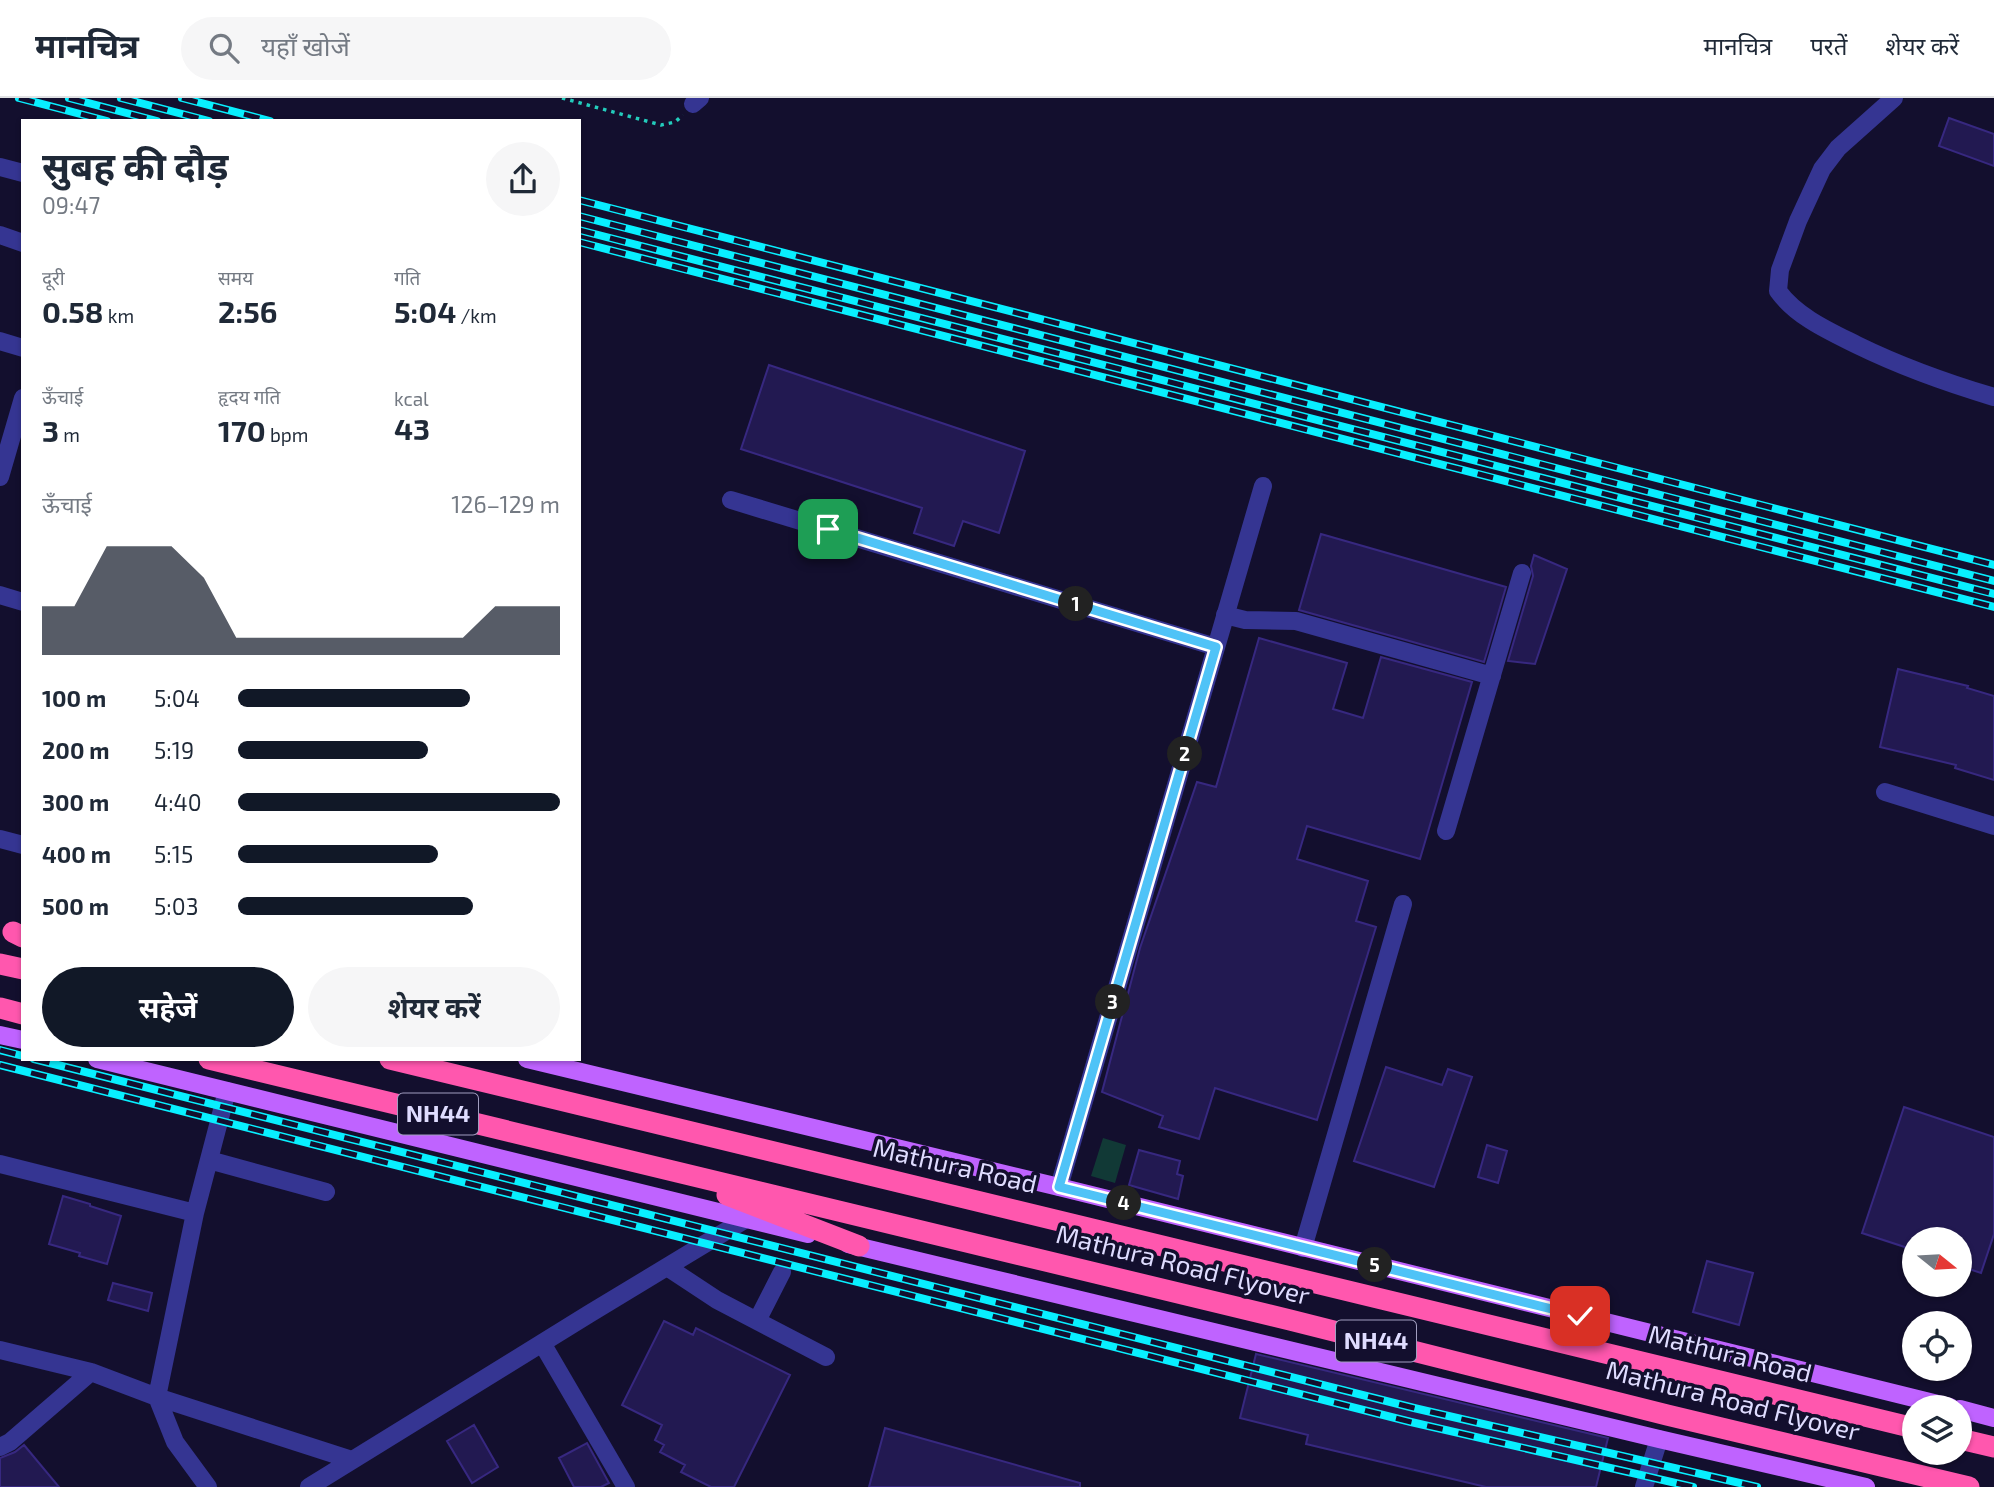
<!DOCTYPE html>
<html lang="hi">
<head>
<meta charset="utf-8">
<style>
	:root { --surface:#fff; --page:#f6f6f7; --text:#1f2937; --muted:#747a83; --line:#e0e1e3; --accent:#111827 }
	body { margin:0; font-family:"Exo 2","Noto Sans Devanagari",sans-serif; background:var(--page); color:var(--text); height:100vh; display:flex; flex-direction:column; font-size:26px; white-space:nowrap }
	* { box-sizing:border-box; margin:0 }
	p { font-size:23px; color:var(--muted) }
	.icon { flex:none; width:38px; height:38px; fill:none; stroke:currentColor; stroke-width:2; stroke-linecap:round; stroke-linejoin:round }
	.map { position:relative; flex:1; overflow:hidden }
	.panel { position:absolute; left:21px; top:21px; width:560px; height:942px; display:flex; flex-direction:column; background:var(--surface); border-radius:0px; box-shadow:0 2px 5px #0004 }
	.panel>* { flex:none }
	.needle { width:46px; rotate:108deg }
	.buttons { position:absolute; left:1902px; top:1129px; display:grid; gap:14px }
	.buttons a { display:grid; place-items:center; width:70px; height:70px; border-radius:50%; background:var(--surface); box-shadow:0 2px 5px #0004; font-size:35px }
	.pin { position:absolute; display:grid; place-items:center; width:60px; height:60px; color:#fff; margin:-30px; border-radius:14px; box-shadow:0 4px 10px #0006 }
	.km { position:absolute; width:35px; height:35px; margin:-18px; border-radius:50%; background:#222; color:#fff; font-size:19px; line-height:35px; text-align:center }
	.round { display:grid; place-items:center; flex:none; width:74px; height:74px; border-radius:37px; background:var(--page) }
	.summary { display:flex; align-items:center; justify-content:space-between; height:119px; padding:0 21px }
	h1 { font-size:38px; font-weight:700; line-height:52px }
	.stats { display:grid; grid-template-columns:repeat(3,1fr); gap:10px; height:119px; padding:7px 21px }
	.stats div { display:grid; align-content:center }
	.stats b { font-size:30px; font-weight:700 }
	.stats small { font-size:19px; font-weight:400 }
	.stats p { font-size:19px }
	.chart { height:196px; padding:14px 21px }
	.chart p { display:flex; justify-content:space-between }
	.chart svg { width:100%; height:126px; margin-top:7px; fill:var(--accent); opacity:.7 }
	.button { display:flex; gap:14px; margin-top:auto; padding:14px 21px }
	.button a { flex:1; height:80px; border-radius:42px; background:var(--accent); color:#fff; font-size:28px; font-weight:700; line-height:80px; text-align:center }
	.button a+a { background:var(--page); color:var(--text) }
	ul { padding:0 21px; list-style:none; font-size:23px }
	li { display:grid; grid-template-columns:112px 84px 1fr; align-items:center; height:52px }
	li i { height:18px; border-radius:9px; background:var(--accent) }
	header { display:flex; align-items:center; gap:42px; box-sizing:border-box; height:98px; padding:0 35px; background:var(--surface); border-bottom:2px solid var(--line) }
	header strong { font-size:33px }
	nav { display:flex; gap:38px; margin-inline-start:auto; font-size:24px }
	.search { width:490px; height:63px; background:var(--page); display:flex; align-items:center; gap:18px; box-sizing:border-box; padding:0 24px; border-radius:38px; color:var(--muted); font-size:26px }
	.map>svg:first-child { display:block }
	.green { fill:#113936 }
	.building { fill:#221951; stroke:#372880; stroke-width:2 }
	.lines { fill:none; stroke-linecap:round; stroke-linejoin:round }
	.path { stroke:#23ccbc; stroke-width:3.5; stroke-dasharray:3.5 5; stroke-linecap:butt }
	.minor { stroke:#353592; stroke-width:18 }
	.major { stroke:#bf63ff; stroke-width:18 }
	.highway { stroke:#ff57ae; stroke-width:21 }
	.rail-casing { stroke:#08efff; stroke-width:8 }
	.rail { stroke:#130f2e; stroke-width:5; stroke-dasharray:16; stroke-linecap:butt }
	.route-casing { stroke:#fff; stroke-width:14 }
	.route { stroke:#4fc3f7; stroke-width:9 }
	.labels { text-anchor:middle; stroke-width:7; stroke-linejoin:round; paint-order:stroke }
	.shield { fill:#130f2e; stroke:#a29ec0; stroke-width:2 }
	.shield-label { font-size:24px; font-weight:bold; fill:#dfdcff }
	.street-label { font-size:26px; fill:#dfdcff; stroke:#130f2e }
</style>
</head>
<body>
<header>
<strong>मानचित्र</strong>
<div class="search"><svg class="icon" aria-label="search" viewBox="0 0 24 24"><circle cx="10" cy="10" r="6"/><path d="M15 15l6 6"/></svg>यहाँ खोजें</div>
<nav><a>मानचित्र</a><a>परतें</a><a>शेयर करें</a></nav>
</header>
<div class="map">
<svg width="1994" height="1389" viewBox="0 0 1994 1389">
	<rect width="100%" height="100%" fill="#130f2e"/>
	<path class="green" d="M1103,1040l23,7 -11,38 -24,-7z"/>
	<path class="building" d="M1949,20l45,16v32l-55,-20z
		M769,267l256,86 -26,82 -36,-12 -9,25 -40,-13 8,-25 -181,-59z
		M1321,436l185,53 -22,75 -185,-52z
		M1534,457l33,14 -32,95 -27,-3 25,-85 -2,-10z
		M1259,540l88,25 -14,46 30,9 18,-61 91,25 -52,177 -113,-33 -10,33 71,22 -12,40 20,6 -59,193 -102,-32 -16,51 -40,-12 4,-11 -61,-24 38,-144 57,-166 19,5z
		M1898,571l70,17 -1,2 27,8v84l-39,-12 1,-3 -76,-18z
		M1386,969l56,18 6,-16 24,8 -38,110 -80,-26z
		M1904,1009l90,30v97l-13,39 -21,-7v-27h-46v11l-52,-17z
		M1487,1047l20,6 -9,32 -20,-6z
		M1139,1052l41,11 -3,13 6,2 -5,23 -49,-14z
		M63,1098l27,8v2l31,10 -14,48 -28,-8 1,-3 -31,-9z
		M1707,1163l46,12 -14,52 -46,-13z
		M113,1185l39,10 -4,18 -40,-11z
		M664,1223l29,14 3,-7 94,47 -56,112h-23l-30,-15 4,-7 -25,-13 4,-7 -9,-5 7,-15 -40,-20z
		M1256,1256l352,84 -12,49h-110l-180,-43 2,-9 -68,-17z
		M474,1327l24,42 -26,16 -25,-42z
		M885,1330l195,55v4h-211z
		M587,1345l22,40 -8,4h-27l-15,-29z
		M24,1347l35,42h-59v-29l15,-6z"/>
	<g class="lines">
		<path class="path" d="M562,0l99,27 14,-3 8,-7"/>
		<path class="minor" d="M1894,0l-56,50 -16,21 -24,52 -18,49 -2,21c19,26 51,40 79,54 45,22 90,38 137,52
			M693,6l7,-6
			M0,69l23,6
			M0,137l23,8
			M0,243l23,7
			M0,379l23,-79
			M731,402l485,147
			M0,497l23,7
			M1225,517l20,5 51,1 196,55
			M1885,694l109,34
			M1446,733l76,-258
			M0,741l23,6
			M209,1062l117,32
			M0,1066l195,49
			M1059,1089l204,-701
			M1303,1150l100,-344
			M667,1169l50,33 109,57
			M757,1223l25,-49
			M542,1245l84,144
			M0,1252l91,22 66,25 195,63
			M0,1349l10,-5 81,-70
			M208,1389l-33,-45 -18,-45 38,-184 32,-122
			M309,1389l280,-173 157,-95
			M1644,1389l15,-48"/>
		<path class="major" d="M0,937l23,5
			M97,961l711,175
			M527,961l532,128 891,220
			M848,1146l811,195 207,48
			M1960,1311l34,9"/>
		<path class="highway" d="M13,834l10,5
			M0,866l23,5
			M0,910l23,6
			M209,961l1081,261 377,95 302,72
			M390,961l1524,369
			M727,1097l132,51
			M1960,1341l34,8"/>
		<g class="rail-casing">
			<path id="rail" d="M19,0l88,23
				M69,0l88,23
				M121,0l88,23
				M182,0l88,23
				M579,102l1415,365
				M579,118l1415,365
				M579,132l1415,364
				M579,144l1415,365
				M0,952l23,6
				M34,961l1380,349 343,79
				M0,967l1411,357 282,65"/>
		</g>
		<use href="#rail" class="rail"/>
	</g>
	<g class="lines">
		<g class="route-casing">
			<path id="route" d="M828,431l388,118 -157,540 521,129"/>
		</g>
		<use href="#route" class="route"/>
	</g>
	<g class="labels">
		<g class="shield">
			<rect x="398" y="995.5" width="80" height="41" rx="5"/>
			<rect x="1336" y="1222.5" width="80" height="41" rx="5"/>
		</g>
		<g class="shield-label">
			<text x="438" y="1024">NH44</text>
			<text x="1376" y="1251">NH44</text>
		</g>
		<g class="street-label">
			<text transform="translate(955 1068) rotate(13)" y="9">Mathura Road</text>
			<text transform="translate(1183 1167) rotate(14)" y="9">Mathura Road Flyover</text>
			<text transform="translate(1730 1256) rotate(14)" y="9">Mathura Road</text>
			<text transform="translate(1733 1303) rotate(14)" y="9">Mathura Road Flyover</text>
		</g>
	</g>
</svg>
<div class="buttons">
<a><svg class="needle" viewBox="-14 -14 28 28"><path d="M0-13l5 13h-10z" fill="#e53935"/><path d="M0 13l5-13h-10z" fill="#747a83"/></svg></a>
<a><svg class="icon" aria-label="locate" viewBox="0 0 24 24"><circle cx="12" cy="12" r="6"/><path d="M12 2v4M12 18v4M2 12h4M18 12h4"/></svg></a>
<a><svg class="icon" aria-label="layers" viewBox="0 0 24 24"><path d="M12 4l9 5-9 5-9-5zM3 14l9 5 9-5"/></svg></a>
</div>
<div class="pin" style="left:828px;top:431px;background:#1e9e55"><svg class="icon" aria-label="arrive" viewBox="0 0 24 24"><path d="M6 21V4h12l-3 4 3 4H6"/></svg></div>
<div class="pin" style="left:1580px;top:1218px;background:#d93025"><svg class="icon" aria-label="check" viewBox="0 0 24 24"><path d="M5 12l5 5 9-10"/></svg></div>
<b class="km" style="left:1076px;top:506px">1</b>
<b class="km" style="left:1185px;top:656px">2</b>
<b class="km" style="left:1113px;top:904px">3</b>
<b class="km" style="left:1124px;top:1105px">4</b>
<b class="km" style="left:1375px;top:1167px">5</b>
<section class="panel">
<div class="summary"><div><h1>सुबह की दौड़</h1><p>09:47</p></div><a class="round"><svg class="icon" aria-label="share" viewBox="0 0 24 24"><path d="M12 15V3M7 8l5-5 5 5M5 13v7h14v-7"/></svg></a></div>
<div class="stats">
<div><p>दूरी</p><b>0.58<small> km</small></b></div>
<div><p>समय</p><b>2:56</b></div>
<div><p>गति</p><b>5:04<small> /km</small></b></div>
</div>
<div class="stats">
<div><p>ऊँचाई</p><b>3<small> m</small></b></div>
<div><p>हृदय गति</p><b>170<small> bpm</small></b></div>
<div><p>kcal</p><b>43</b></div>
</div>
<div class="chart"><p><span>ऊँचाई</span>126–129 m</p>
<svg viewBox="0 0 160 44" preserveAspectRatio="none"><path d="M0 44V27L10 27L20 6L30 6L40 6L50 17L60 38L70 38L80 38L90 38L100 38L110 38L120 38L130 38L140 27L150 27L160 27V44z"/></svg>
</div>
<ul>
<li><b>100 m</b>5:04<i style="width:72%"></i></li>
<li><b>200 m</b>5:19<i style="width:59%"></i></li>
<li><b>300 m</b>4:40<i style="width:100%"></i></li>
<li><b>400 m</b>5:15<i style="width:62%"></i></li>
<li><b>500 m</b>5:03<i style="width:73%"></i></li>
</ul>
<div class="button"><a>सहेजें</a><a>शेयर करें</a></div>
</section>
</div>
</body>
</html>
